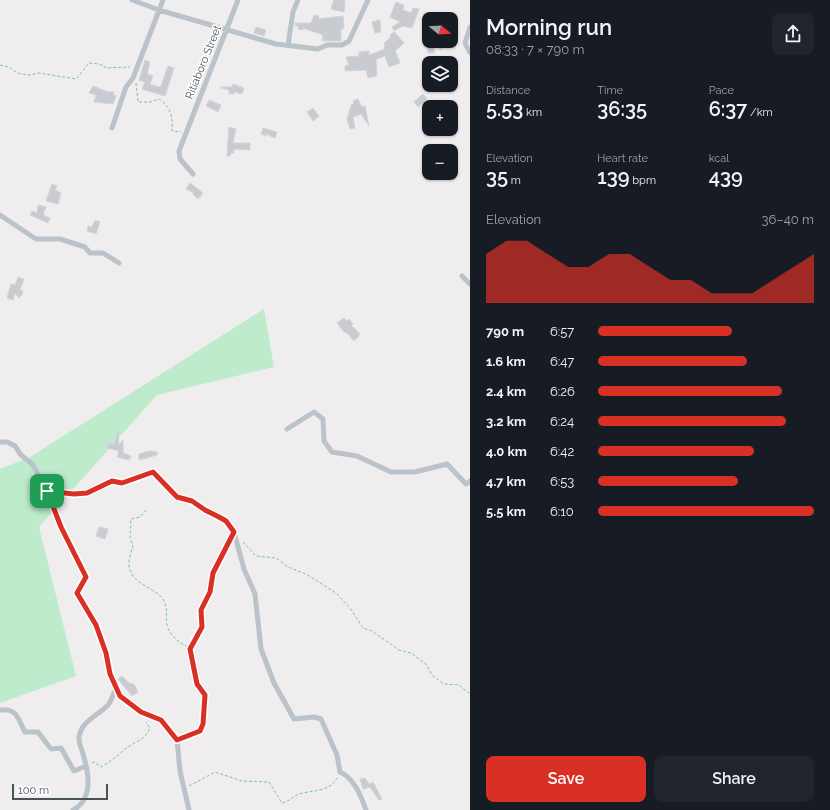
<!DOCTYPE html>
<html lang="en">
<head>
<meta charset="utf-8">
<style>
	:root { --surface:#171b24; --page:#20242c; --text:#f1f3f6; --muted:#9ea1a6; --accent:#d93025 }
	body { margin:0; font-family:Raleway,sans-serif; background:var(--page); color:var(--text); height:100vh; display:flex; flex-direction:column; font-size:15px; white-space:nowrap }
	* { box-sizing:border-box; margin:0 }
	p { font-size:13px; color:var(--muted) }
	.icon { flex:none; width:22px; height:22px; fill:none; stroke:currentColor; stroke-width:2; stroke-linecap:round; stroke-linejoin:round }
	.map { position:relative; flex:1; overflow:hidden }
	.drawer { display:flex; flex-direction:column; background:var(--surface); width:360px }
	.drawer>* { flex:none }
	.needle { width:26px; rotate:108deg }
	.buttons { position:absolute; left:422px; top:12px; display:grid; gap:8px }
	.buttons a { display:grid; place-items:center; width:36px; height:36px; border-radius:8px; background:var(--surface); box-shadow:0 1px 3px #0004; font-size:20px }
	.scale { position:absolute; left:12px; bottom:10px; width:96px; box-sizing:border-box; padding-left:4px; border:2px solid #475259; border-top:0; font-size:11px; line-height:14px; white-space:nowrap; color:#475259; -webkit-text-stroke:3px #fff; paint-order:stroke }
	.pin { position:absolute; display:grid; place-items:center; width:34px; height:34px; color:#fff; margin:-17px; border-radius:8px; box-shadow:0 2px 6px #0006 }
	.round { display:grid; place-items:center; flex:none; width:42px; height:42px; border-radius:8px; background:var(--page) }
	.head { display:flex; align-items:center; justify-content:space-between; height:68px; padding:0 16px }
	h1 { font-size:22px; font-weight:600; line-height:30px }
	.figures { display:grid; grid-template-columns:repeat(3,1fr); gap:6px; height:68px; padding:4px 16px }
	.figures div { display:grid; align-content:center }
	.figures b { font-size:20px; font-weight:600 }
	.figures small { font-size:11px; font-weight:400 }
	.figures p { font-size:11px }
	.chart { height:112px; padding:8px 16px }
	.chart p { display:flex; justify-content:space-between }
	.chart svg { width:100%; height:72px; margin-top:4px; fill:var(--accent); opacity:.7 }
	.cta { display:flex; gap:8px; margin-top:auto; padding:8px 16px }
	.cta a { flex:1; height:46px; border-radius:8px; background:var(--accent); color:#fff; font-size:16px; font-weight:600; line-height:46px; text-align:center }
	.cta a+a { background:var(--page); color:var(--text) }
	ul { padding:0 16px; list-style:none; font-size:13px }
	li { display:grid; grid-template-columns:64px 48px 1fr; align-items:center; height:30px }
	li i { height:10px; border-radius:5px; background:var(--accent) }
	main { display:flex; flex:1; min-height:0 }
	.map>svg:first-child { display:block }
	.green { fill:#bfebcd }
	.building { fill:#c8cbd0; stroke:#d2d4d9 }
	.lines { fill:none; stroke-linecap:round; stroke-linejoin:round }
	.path { stroke:#79c69b; stroke-width:1; stroke-dasharray:3 2; stroke-linecap:butt }
	.street { stroke:#bac3c9; stroke-width:5 }
	.route-casing { stroke:#fff; stroke-width:8 }
	.route { stroke:#d93025; stroke-width:5 }
	.labels { text-anchor:middle; stroke-width:3; stroke-linejoin:round; paint-order:stroke }
	.street-label { font-size:11px; fill:#475259; stroke:#fff }
</style>
</head>
<body>
<main>
<div class="map">
<svg width="470" height="810" viewBox="0 0 470 810">
	<rect width="100%" height="100%" fill="#f0edee"/>
	<path class="green" d="M264,309l10,58 -117,28 -118,132 37,149 -76,27v-234l30,-12z"/>
	<path class="building" d="M334,0h11l-1,12 -13,-3z
		M396,2l8,3 -1,5 8,3 2,-5 6,1 -7,19 -9,-2 -9,5 -2,-4 8,-5 -10,-5z
		M314,15l5,1 -1,3 25,-3 1,13h-3v12h-19l1,-6 -20,-7v2l-5,-1 1,-2 -4,-2v-2h16z
		M380,20l1,12 -6,1 -3,-11z
		M256,27l10,3 -2,6 -10,-3z
		M394,32l10,11 -9,8 5,12 -11,4 -4,-11 -9,3 1,17 -9,2 -2,-8h-2l-19,1v-5l4,-1 -3,-8 13,-1v-4l10,-1v4l16,-6 -1,-6 7,-6 -1,-2z
		M427,41h10l6,4 -2,4 -7,-4v8h-6v-11z
		M145,60l5,2 -3,12 6,2 -3,8 9,3 2,-1 7,-20 6,2 -9,28 -23,-7 3,-7 -6,-2z
		M233,84l11,4 -2,6 -8,-2v2h-5v-4l-8,-2v-1h11z
		M93,86l15,6h6l-1,3 3,1 -3,8 -19,-2 2,-7 -7,-2z
		M423,94l4,5 -9,8 -4,-5z
		M358,99l4,8 3,-1 4,20 -8,-12 -8,3 2,11 -5,1 -3,-10 4,-14 3,-1 -1,-3z
		M209,100l12,5 -3,7 -12,-6z
		M313,108l6,8 -6,5 -6,-9z
		M229,127l7,2 -3,14h17v7l-16,-1v4h-3l-1,3h-3z
		M263,128l14,4 -2,6 -9,-4v2l-5,-2z
		M190,183l13,10 -5,6 -5,-5 1,-1 -8,-4z
		M52,184l5,2 -2,4 6,3 -3,11 -12,-3z
		M38,205l8,2 -3,8 7,3 -2,5 -18,-8 2,-4 5,2z
		M95,220l5,2 -4,12 -9,-3 1,-5 4,1z
		M18,277l6,2 -4,11 3,1 -1,4 -3,3 -4,-5 -2,7 -6,-2 4,-14 4,1z
		M344,318l3,3 2,-2 4,5 -2,1 8,8v3l-5,5 -8,-9 -1,1 -8,-10z
		M118,432l1,13 4,-5v13l8,3 -2,4 -12,-3 2,-6 -12,-3 2,-5 5,1z
		M150,451l7,1v3l-18,5v-6z
		M99,527l9,2 -3,10 -9,-3z
		M122,676l7,7 4,1 4,4 -1,1 2,3 -6,4 -14,-17z
		M365,778l4,6 4,-2 9,17 -3,1 -9,-13 -7,2 -3,-10z"/>
	<g class="lines">
		<path class="path" d="M0,65l9,2 8,6 12,2 10,-2 37,6 13,-16 10,1 8,4 23,-1
			M136,83l2,19h12l9,-3c12,8 14,18 13,32l9,1
			M146,510l-6,7 -9,2 -1,19 3,8c-2,7 -6,17 -3,24 5,15 23,17 32,28 7,9 3,17 5,27 3,12 13,18 23,23
			M243,542l13,14 20,2 12,9 18,7 30,19 14,15 13,20 9,3 27,19 12,3 15,11 6,11 12,9 15,1 11,9
			M183,737l17,-6 3,-7 2,-29 -8,-11 -6,-35 11,-22 -1,-17 9,-18 3,-19 17,-33
			M92,763l2,-1 7,5c9,-5 15,-10 23,-17 9,-8 21,-9 26,-22l-4,-6
			M189,786l26,-14 27,9 27,1 13,21c7,-1 11,-7 17,-9 13,-4 31,-2 38,-16"/>
		<path class="street" d="M132,0l27,10 117,34 42,5 9,-4h15l7,-4 19,-41
			M470,27l-5,16 5,10
			M288,45l5,-33 5,-12
			M112,128l14,-41 7,-9 30,-78
			M193,174l-13,-15 -1,-8 59,-151
			M0,215l36,24h24l25,8 5,6h13l16,10
			M462,276l8,8
			M287,429l27,-17 9,7 1,22 8,11 25,4 34,16h24l32,-8 19,20 4,-3
			M0,442h7l8,4 6,9 10,8 5,7 6,18 5,3 27,3 13,-1 25,-12 10,2 31,-11 24,25 15,4 13,9 14,7 7,4 8,11 10,37 11,25 6,55 13,34 20,36 20,-2 7,2 16,36 3,17c14,6 21,24 26,38
			M47,491l14,36 24,50 -8,16 19,32 10,28 4,21 10,22 21,17 20,7 16,20 3,31 9,39
			M0,710c18,-2 18,10 25,22h13l13,17 10,-1 13,23 12,-5
			M73,810c21,-11 16,-37 10,-56 -1,-4 -4,-10 -4,-15 0,-17 20,-24 29,-34 4,-4 5,-12 8,-17"/>
	</g>
	<g class="lines">
		<g class="route-casing">
			<path id="route" d="M153,472l24,25 15,4 13,9 14,7 7,4 8,11 -21,41 -3,19 -9,18 1,17 -12,22 7,35 8,11 -2,29 -3,7 -23,9 -16,-20 -20,-8 -21,-16 -10,-22 -4,-21 -10,-28 -19,-32 9,-16 -25,-50 -14,-36 27,3 13,-1 25,-12 10,2z"/>
		</g>
		<use href="#route" class="route"/>
	</g>
	<g class="labels">
		<g class="street-label">
			<text transform="translate(203 62) rotate(-68)" y="4">Ritiaboro Street</text>
		</g>
	</g>
</svg>
<div class="buttons">
<a><svg class="needle" viewBox="-14 -14 28 28"><path d="M0-13l5 13h-10z" fill="#e53935"/><path d="M0 13l5-13h-10z" fill="#9ea1a6"/></svg></a>
<a><svg class="icon" aria-label="layers" viewBox="0 0 24 24"><path d="M12 4l9 5-9 5-9-5zM3 14l9 5 9-5"/></svg></a>
<a>+</a>
<a>−</a>
</div>
<div class="scale">100 m</div>
<div class="pin" style="left:47px;top:491px;background:#1e9e55"><svg class="icon" aria-label="arrive" viewBox="0 0 24 24"><path d="M6 21V4h12l-3 4 3 4H6"/></svg></div>
</div>
<section class="drawer">
<div class="head"><div><h1>Morning run</h1><p>08:33 · 7 × 790 m</p></div><a class="round"><svg class="icon" aria-label="share" viewBox="0 0 24 24"><path d="M12 15V3M7 8l5-5 5 5M5 13v7h14v-7"/></svg></a></div>
<div class="figures">
<div><p>Distance</p><b>5.53<small> km</small></b></div>
<div><p>Time</p><b>36:35</b></div>
<div><p>Pace</p><b>6:37<small> /km</small></b></div>
</div>
<div class="figures">
<div><p>Elevation</p><b>35<small> m</small></b></div>
<div><p>Heart rate</p><b>139<small> bpm</small></b></div>
<div><p>kcal</p><b>439</b></div>
</div>
<div class="chart"><p><span>Elevation</span>36–40 m</p>
<svg viewBox="0 0 160 44" preserveAspectRatio="none"><path d="M0 44V14L10 6L20 6L30 14L40 22L50 22L60 14L70 14L80 22L90 30L100 30L110 38L120 38L130 38L140 30L150 22L160 14V44z"/></svg>
</div>
<ul>
<li><b>790 m</b>6:57<i style="width:62%"></i></li>
<li><b>1.6 km</b>6:47<i style="width:69%"></i></li>
<li><b>2.4 km</b>6:26<i style="width:85%"></i></li>
<li><b>3.2 km</b>6:24<i style="width:87%"></i></li>
<li><b>4.0 km</b>6:42<i style="width:72%"></i></li>
<li><b>4.7 km</b>6:53<i style="width:65%"></i></li>
<li><b>5.5 km</b>6:10<i style="width:100%"></i></li>
</ul>
<div class="cta"><a>Save</a><a>Share</a></div>
</section>
</main>
</body>
</html>
